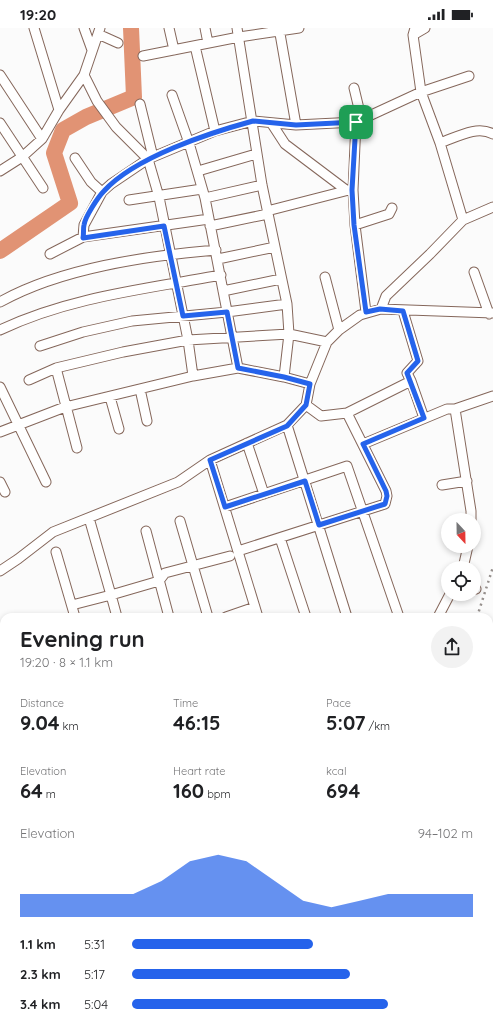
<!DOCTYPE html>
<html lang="en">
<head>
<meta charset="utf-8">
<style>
	:root { --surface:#fff; --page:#f2f2f2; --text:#202124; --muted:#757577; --accent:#2563eb }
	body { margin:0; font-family:Quicksand,sans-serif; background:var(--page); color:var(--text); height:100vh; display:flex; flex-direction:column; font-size:15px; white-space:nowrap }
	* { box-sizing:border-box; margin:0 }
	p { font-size:13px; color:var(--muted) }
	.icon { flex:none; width:22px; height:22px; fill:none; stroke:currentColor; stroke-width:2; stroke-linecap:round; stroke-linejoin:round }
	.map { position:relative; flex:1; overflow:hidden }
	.details { position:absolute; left:0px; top:585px; width:493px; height:414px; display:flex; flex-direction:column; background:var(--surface); border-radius:12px 12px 0 0; box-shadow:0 2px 6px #0003 }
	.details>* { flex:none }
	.needle { width:26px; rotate:158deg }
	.buttons { position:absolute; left:441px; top:485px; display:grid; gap:8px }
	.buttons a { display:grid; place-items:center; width:40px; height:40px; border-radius:50%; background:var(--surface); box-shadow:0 2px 6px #0003; font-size:20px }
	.pin { position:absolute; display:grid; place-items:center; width:34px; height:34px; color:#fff; margin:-17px; border-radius:8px; box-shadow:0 2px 6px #0006 }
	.round { display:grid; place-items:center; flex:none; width:42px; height:42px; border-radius:21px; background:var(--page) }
	.overview { display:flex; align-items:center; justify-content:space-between; height:68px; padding:0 20px }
	h1 { font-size:22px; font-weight:700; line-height:30px }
	.metrics { display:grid; grid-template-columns:repeat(3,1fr); gap:6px; height:68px; padding:4px 20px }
	.metrics div { display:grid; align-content:center }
	.metrics b { font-size:20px; font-weight:700 }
	.metrics small { font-size:11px; font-weight:400 }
	.metrics p { font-size:11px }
	.chart { height:112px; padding:8px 20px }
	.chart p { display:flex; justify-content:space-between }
	.chart svg { width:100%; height:72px; margin-top:4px; fill:var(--accent); opacity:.7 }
	ul { padding:0 20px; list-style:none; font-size:13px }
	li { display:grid; grid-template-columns:64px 48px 1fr; align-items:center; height:30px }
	li i { height:10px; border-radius:5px; background:var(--accent) }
	.status { display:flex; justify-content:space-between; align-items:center; height:28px; padding:0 20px; background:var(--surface); direction:ltr }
	.status svg { height:11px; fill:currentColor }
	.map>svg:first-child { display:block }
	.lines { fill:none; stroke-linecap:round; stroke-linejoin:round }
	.river { stroke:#e19374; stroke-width:16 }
	.street-casing { stroke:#85675b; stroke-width:11 }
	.secondary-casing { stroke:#85675b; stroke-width:14 }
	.street { stroke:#fff; stroke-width:9 }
	.secondary { stroke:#fff; stroke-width:12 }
	.rail { stroke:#96908d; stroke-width:2.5; stroke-dasharray:2 4; stroke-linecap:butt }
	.route-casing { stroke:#fff; stroke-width:8 }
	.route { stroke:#2563eb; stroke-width:5 }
</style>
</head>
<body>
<div class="status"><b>19:20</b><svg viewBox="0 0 49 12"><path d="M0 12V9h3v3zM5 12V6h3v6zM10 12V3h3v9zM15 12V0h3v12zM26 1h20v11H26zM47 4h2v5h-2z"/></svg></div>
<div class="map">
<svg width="493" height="999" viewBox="0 0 493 999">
	<rect width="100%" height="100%" fill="#fbfbfb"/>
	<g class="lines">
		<path class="river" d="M0,223l70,-48 -16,-50 9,-23 23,-13 48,-20 -3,-69"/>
		<g class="street-casing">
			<path id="street" d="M34,0l25,82
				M84,0l8,22
				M100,0l-16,47 13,26 19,26 32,32 11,38 29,143 5,36
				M169,0l5,22
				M205,0l3,15
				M237,0l25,157 25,119 2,30 38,8
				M279,0l17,97
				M415,0l-2,7 8,57 19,51 23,77
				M98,6l20,9
				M413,7l12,-7
				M195,18l20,85
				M143,28l96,-19 60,-9
				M0,47l42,64 17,-29 25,-35
				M354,60l6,25 -4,9 -3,68 2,35 11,87
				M172,67l17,48 16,55 33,170
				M140,76l13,53
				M0,95l43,65
				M272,96l13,20 61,46
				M440,115c17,-6 37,-18 53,-9
				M75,130l16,24 11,10
				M0,143l22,-14 20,-18
				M198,143l58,-17
				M205,170l57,-13
				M129,172l73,-11
				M267,183l82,-21
				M355,197l34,-11 3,-6
				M210,198l58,-12
				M83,209l1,-12 18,-33 9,-8 37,-25 67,-28 38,-10 43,4 60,-3 65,-30 48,-16
				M50,226l33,-17 126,-18
				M218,231l57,-12
				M474,244l15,42
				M325,249l14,53
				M223,263l58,-12
				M0,274c61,-34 146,-46 216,-52
				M381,281l5,-13 44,-42 33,-34 30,-13
				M403,283l15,50 -11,12 4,8
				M0,302c69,-33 146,-41 221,-55
				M40,318l43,-14 49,-11 95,-9 60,-8
				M29,352l27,-12
				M0,359l46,95
				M140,361l7,32
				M110,369l9,32
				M306,377l15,11 26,-3
				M455,381l16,102v9
				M287,397l60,192
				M0,404l65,-25 128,-31 45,-8 46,9 26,7
				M247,415l17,51
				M363,416l84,-35h8l38,-13
				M77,420l-21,-80 67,-16 65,-12 101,-6 -5,43
				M210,432l48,157
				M0,454l5,10
				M442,457l25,-4
				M225,479l122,-41 52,151
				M180,493l28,96
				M146,503l23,86
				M280,510l26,79
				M238,523l147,-47 2,-8 -1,-5 -39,-78 64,-32 13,37
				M56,524l19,65
				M463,540l5,-22
				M0,543l18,-12 35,-27 125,-50 32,-22 77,-35 19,-20 4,-21 17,-42 12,-12 21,-15 21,-6 112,4
				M474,560l2,1
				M72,577l39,-10 -22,-77
				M117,589l-6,-22 48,-14 6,-8 65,-17
				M226,589l29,-10
				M438,589l12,-23
				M489,678l4,-10
				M489,732l4,7
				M489,766l4,-3
				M489,803l4,-1
				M489,856l4,-1
				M489,875l3,23
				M489,977h4
				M0,980l4,-1
				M83,995v4
				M378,995l1,4
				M408,995l1,4
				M440,995l1,4
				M472,995l1,4
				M159,999l10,-3
				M297,999l12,-4"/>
		</g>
		<g class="secondary-casing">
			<path id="secondary" d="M489,754l4,-1
				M0,926h4"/>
		</g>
		<use href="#street" class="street"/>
		<use href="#secondary" class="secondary"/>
		<path class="rail" d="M477,589l16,-50
			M343,999l1,-4
			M352,999l2,-4"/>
	</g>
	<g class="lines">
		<g class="route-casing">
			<path id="route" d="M253,93l43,4 60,-3 -4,68 2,35 12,87 14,-3 23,2 15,50 -11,12 17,45 -61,26 23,47 1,5 -2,8 -66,21 -14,-44 -80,26 -15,-47 77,-34 19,-21 4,-21 -26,-7 -46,-9 -11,-56 -44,4 -19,-90 -81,12c1,-5 0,-9 1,-13 1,-8 14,-28 20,-34 31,-34 105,-58 149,-70z"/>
		</g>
		<use href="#route" class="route"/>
	</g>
</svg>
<div class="buttons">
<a><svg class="needle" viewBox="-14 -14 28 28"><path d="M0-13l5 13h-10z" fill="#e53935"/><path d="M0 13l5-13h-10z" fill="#757577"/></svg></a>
<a><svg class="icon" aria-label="locate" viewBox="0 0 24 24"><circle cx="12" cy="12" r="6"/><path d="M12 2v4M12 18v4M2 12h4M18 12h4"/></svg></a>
</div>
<div class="pin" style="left:356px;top:94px;background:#1e9e55"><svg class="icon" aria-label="arrive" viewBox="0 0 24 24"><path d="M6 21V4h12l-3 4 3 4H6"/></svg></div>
<section class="details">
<div class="overview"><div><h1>Evening run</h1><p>19:20 · 8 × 1.1 km</p></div><a class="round"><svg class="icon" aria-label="share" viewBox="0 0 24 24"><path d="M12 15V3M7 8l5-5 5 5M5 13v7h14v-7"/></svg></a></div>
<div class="metrics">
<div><p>Distance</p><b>9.04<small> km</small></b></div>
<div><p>Time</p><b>46:15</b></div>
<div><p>Pace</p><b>5:07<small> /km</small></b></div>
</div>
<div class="metrics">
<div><p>Elevation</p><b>64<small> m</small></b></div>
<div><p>Heart rate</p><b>160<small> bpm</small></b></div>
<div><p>kcal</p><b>694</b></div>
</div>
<div class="chart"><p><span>Elevation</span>94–102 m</p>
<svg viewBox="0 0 160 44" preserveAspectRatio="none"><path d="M0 44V30L10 30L20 30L30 30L40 30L50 22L60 10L70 6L80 10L90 22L100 34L110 38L120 34L130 30L140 30L150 30L160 30V44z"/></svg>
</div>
<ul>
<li><b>1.1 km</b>5:31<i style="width:53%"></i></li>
<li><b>2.3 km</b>5:17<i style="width:64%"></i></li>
<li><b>3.4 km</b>5:04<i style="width:75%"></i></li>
</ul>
</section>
</div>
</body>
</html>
